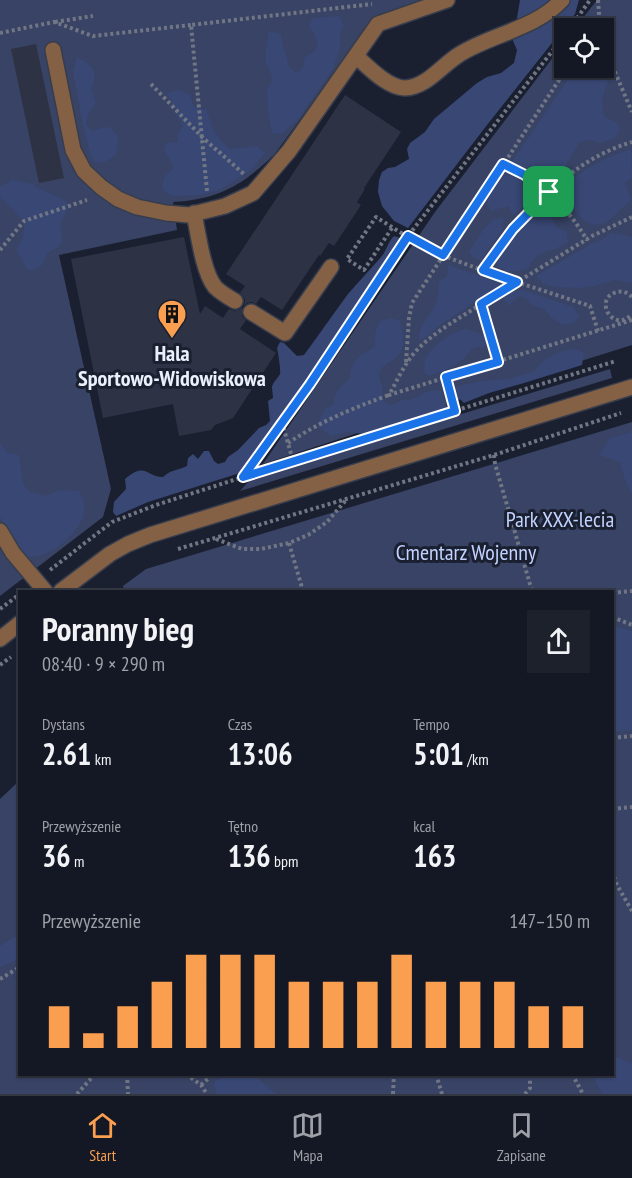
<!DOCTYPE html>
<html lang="pl">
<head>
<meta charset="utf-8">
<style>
	:root { --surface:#141824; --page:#1d212c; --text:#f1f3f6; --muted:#9da0a6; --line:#333741; --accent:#fa9f4f }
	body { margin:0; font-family:"PT Sans Narrow",sans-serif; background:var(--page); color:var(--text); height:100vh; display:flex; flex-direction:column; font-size:22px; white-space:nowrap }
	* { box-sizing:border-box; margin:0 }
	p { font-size:20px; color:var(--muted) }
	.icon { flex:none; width:33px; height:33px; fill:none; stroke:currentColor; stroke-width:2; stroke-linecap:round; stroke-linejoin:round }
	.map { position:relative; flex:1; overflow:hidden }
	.side { position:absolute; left:18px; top:590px; width:596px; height:486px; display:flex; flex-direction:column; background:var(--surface); border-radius:0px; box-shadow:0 2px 4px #0004,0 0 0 2px var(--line) }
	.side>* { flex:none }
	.buttons { position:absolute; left:554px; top:18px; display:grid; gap:12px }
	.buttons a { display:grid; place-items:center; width:60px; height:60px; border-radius:0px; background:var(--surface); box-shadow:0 2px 4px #0004,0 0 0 2px var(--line); font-size:30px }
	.pin { position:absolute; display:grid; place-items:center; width:51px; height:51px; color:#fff; margin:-26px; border-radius:12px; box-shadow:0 3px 9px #0006 }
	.round { display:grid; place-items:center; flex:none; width:63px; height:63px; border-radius:0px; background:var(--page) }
	.head { display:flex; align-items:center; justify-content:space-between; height:102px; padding:0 24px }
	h1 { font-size:33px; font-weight:700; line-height:45px }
	.stats { display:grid; grid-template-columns:repeat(3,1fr); gap:9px; height:102px; padding:6px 24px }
	.stats div { display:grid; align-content:center }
	.stats b { font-size:30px; font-weight:700 }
	.stats small { font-size:16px; font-weight:400 }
	.stats p { font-size:16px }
	.chart { height:168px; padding:12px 24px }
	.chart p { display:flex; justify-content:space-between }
	.chart svg { width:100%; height:108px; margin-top:6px; stroke:var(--accent); stroke-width:6 }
	.dock { display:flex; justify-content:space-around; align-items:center; height:84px; border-top:2px solid var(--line); background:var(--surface); font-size:16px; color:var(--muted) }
	.dock a { display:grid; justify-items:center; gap:3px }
	.dock .current { color:var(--accent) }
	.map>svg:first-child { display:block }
	.green { fill:#384365 }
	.forest { fill:#394774 }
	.building { fill:#2d3345 }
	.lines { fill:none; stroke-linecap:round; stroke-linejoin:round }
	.minor-casing { stroke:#373d4d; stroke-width:18 }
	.path { stroke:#717684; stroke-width:4; stroke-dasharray:3 3; stroke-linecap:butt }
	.minor { stroke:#846145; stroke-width:15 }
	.route-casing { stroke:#fff; stroke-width:12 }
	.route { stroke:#1a73e8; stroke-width:8 }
	.labels { text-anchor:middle; stroke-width:6; stroke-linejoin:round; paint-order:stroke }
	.poi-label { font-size:22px; font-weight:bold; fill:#ecf0fc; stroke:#1a2030 }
	.park-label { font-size:22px; fill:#c2d2ff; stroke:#1a2030 }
</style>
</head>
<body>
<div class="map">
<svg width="632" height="1094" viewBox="0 0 632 1094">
	<rect width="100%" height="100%" fill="#1a2030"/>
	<path class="green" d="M0,0h429l-55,18 -100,137c-33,31 -55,44 -101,47l4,28 -118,25 52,234 -8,28 -103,79z
		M597,0h35v345l-146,46 -223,73 172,-252 129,-169v25h39v-40h-28z
		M610,369l2,9 -372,113 8,-9 39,-15z
		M632,422v672h-632v-295l19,-18 1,293h592v-483h-488l-1,-5 23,-17z"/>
	<path class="forest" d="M520,0h59l-4,14 -88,111 -79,103 -14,-7 -12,-15 -4,-14 1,-12 3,-8 6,-4 7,-1 14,-8 -2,-10 3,-6 15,-11 9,-13 43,-36 10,-6 14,-4 13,-10 3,-13 -4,-9z
		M339,16l5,9 -4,9v14l-7,21 -34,49 -17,16 -10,-1 -4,-22 -1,-21 5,-9 -1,-7 -6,-14 1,-12 3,-17 12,3c1,12 6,22 8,33l8,6 6,-5 2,-11 9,-5 4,-7 -3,-10 -6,-9 4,-8z
		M77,57c14,7 23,16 14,31l5,15 -8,11 -2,11 7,6 8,-3 9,-1 7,8 1,8 -2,12 -11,7h-10l-5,-8 -7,-29 -10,-53z
		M576,68c14,-1 25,-4 33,10 -5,17 -10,21 -4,39l14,7 1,7 -7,8 -13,4 -9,-3 -11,2c-5,7 -9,14 -13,21 -17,27 -34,11 -56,0z
		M178,90l12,4 3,12 14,4c5,19 7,25 23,39l26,-3 9,7 -14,17 -31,20 -19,5 -29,1 -9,-6c-1,-11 2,-15 11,-22l-10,-19 4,-7 7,1 3,-2 -1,-6 6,-9 -16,-33z
		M631,149l1,28 -7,6 6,17c-5,4 -21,21 -26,23 -19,8 -31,-14 -41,-27 1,-3 1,-6 3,-9 8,-16 47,-33 64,-38z
		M508,174l14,7 10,8c-3,10 -10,22 -20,26l-3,-9 -18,5 -5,-10 17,-25z
		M12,180l21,4 3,3 30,14 2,8 -7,13 1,21 -4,4 -11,7 -5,11 -9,6 -6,-2 -11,-19c7,-10 9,-17 8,-29l-24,-24v-10z
		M548,201l3,15 6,12 9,3 2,11 -12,7 -12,3 -11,8 -6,9 -10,2h-11l-9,-5 2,-9 6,-9z
		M504,217l-2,14 -13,17 -8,13 -8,-3 -4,-7 15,-22 9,-9z
		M611,233c8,0 13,3 21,4v46l-17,-3 -21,6 -14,2 -24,-1 -12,-3 -8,-8 57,-33 10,-4z
		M394,236l6,2 -1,6 -101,152 -55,76 -95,30 -32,14 -3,-4 1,-10 12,-13 -1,-10c21,-18 21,-2 38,-2 9,-8 14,-6 24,-11l1,-8 5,-4 5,5 6,-8h5l5,10 4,3 7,-2 3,-5 10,-7 21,-22 7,-3 4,-4 -2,-20 5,-3c0,-4 -1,-7 -1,-11 1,-5 6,-9 8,-13 1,-3 -2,-23 -3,-26l3,-6 4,1 13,13 7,-1c15,-20 29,-41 44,-61 11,-13 23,-25 34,-38 5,-7 6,-14 12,-20z
		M448,265l55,19 -62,40 -17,15 -5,1c-2,-15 13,-25 18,-39 2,-5 1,-13 2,-19l8,-6z
		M523,290l50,17 6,9 -5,7 -11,2 -13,-8 -5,-8 -11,-3 -7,-7 -6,-3 -9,6 -2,5 -7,-9 11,-7z
		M390,318l9,2c3,9 6,19 3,29 -4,16 -33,12 -19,39l-1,7 2,7 7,3 14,-6 4,1 9,-3 5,-4 11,-3 7,1 7,18 -75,23 -9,2 -16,-2 -17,4 -12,-8 -1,-6 8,-14 7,-3c2,-15 7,-17 17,-27 0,-17 11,-24 25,-31 -1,-11 0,-17 5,-26z
		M466,329l18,6 2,9 -3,6 -4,-3 -9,2c-3,14 -27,21 -40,27l-5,-2c-2,-4 1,-9 -1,-14 10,-15 24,-27 42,-31z
		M574,349l10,4 -2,12 -58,18 -35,10 -25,10 -7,-7 -3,-9 27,-6 27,-2 25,-7 10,-11 16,-9z
		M632,432v61h-1l-6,-13 -5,-18 -21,-7 11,-17z
		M0,443l7,10 12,2 4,29 7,8 16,4 14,-6 19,1c1,4 5,9 5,13 5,20 -26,47 -43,51 -5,2 -10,1 -15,2l-8,-7 -18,-33z
		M612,625l20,6v99l-20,2z
		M19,934v25l-19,8v-21z
		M612,1055l20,9v30h-30l-10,-20h20z
		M230,1074h23l23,20h-60l-2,-12z"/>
	<path class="building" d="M36,44l28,134 -25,5 -28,-134z
		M345,95l56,37 -37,56 1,1 -8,13 4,3 -27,41 -5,-3 -9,13 -1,-1 -37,55 -21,-13 -5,7 -4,-2 -5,1 -5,4v9l4,4 -6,9 36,24 -43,65 -18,7 -4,5 -32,6 -6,-32 -70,14 -32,-159 113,-22 16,77 5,-8 18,12 6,-9 5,2 6,-2 4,-4 1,-5 -2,-4 -3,-3 5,-7 -19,-12z"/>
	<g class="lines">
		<g class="minor-casing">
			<path id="minor" d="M53,50l20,100 11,21 17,16 17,12 19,8 29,6 23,2 36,-9 28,-13 36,-42 89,-127 69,-24
				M356,56c12,11 32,32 49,32 21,0 38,-24 55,-34 32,-20 75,-25 102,-54
				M194,213c4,20 9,59 21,74 6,6 13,10 20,14
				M251,312l34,21 46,-66
				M0,531l13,22 32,38
				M61,591l49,-37 18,-10 22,-9 482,-148
				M0,639l20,-16"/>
		</g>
		<path class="path" d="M598,0l2,28
			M55,22l38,-6
			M570,28l20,-28
			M0,33l54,-11 39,14 98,-11
			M603,44l29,68
			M151,84l51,53 43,38
			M503,164c39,20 61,38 84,76
			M207,191l-16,-166 181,-21
			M632,217l-40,19 -133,82c-14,9 -28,18 -39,29 -14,13 -22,32 -31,48l243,-75
			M392,228l-28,42 -17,-11 29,-42c22,14 45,29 69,39 47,19 97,34 145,50l8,25
			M0,250l24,-29 63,-21
			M483,270c38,-53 84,-109 149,-128
			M632,297c-5,-5 -11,-7 -18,-4 -20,8 0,41 18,21
			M481,305l17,57
			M406,362l3,-44 3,-15 155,-235
			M445,377l10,34
			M282,422l11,39
			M288,443c33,-22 63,-34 101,-48
			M494,455l1,9 37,127
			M244,476l372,-115
			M216,539l26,10h19l28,-6 19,-8 19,-13 19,-22
			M289,543l14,48
			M178,549l316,-94 127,-42
			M50,570l62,-48 44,-17 87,-28 67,-93 98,-148 156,-200
			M612,593l20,-2
			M0,609l20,-15
			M612,617l20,8
			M0,665l11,-8
			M612,738l20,-2
			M612,809l20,-2
			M612,871l5,14 15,26
			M0,979l20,-12
			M127,1074l1,20
			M186,1074l15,11 6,9
			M436,1074l6,20
			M572,1074l11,20
			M201,1085l12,-11
			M77,1094l18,-20
			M393,1094l1,-20
			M525,1094l5,-6v-14"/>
		<use href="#minor" class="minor"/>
	</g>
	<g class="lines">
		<g class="route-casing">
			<path id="route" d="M503,164l22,11 24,17 -36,37 -30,41 34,12 -36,22 17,58 -52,15 9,34 -212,66 67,-93 98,-148 35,19z"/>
		</g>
		<use href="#route" class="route"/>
	</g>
	<defs>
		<g id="building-pin" transform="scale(1.5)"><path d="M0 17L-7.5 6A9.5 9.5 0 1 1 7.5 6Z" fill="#fa9f4f" stroke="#1a2030"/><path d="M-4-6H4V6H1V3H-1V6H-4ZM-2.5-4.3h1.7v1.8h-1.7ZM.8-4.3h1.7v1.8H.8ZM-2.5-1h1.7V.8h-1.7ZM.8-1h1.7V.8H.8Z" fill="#111"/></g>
	</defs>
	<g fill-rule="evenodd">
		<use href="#building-pin" x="172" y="314"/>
	</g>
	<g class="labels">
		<g class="poi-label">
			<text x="172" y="361">Hala<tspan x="172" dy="25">Sportowo-Widowiskowa</tspan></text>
		</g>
		<g class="park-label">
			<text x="560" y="527">Park XXX-lecia</text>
			<text x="466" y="560">Cmentarz Wojenny</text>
		</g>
	</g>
</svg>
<div class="buttons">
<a><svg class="icon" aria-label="locate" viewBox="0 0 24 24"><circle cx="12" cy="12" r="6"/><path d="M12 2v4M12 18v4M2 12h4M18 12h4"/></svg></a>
</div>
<div class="pin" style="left:549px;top:192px;background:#1e9e55"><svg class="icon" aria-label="arrive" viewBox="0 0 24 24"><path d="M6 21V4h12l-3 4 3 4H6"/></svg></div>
<section class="side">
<div class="head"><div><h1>Poranny bieg</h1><p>08:40 · 9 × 290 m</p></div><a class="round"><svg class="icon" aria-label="share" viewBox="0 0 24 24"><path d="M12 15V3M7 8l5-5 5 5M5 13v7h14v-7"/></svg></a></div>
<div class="stats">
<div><p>Dystans</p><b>2.61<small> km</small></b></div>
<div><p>Czas</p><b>13:06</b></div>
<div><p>Tempo</p><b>5:01<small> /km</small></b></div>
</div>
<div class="stats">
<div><p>Przewyższenie</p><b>36<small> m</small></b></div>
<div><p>Tętno</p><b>136<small> bpm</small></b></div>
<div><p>kcal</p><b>163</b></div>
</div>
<div class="chart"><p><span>Przewyższenie</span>147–150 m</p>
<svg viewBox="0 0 160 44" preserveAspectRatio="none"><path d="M5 44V27M15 44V38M25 44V27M35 44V17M45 44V6M55 44V6M65 44V6M75 44V17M85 44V17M95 44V17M105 44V6M115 44V17M125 44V17M135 44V17M145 44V27M155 44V27"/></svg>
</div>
</section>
</div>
<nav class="dock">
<a class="current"><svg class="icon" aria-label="home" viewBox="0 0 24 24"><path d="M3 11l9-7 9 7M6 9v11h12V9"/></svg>Start</a>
<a><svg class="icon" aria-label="map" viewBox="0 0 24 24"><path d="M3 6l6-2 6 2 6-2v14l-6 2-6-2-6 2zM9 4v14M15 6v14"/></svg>Mapa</a>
<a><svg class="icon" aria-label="saved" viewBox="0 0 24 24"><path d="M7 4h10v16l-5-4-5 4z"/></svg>Zapisane</a>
</nav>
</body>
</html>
